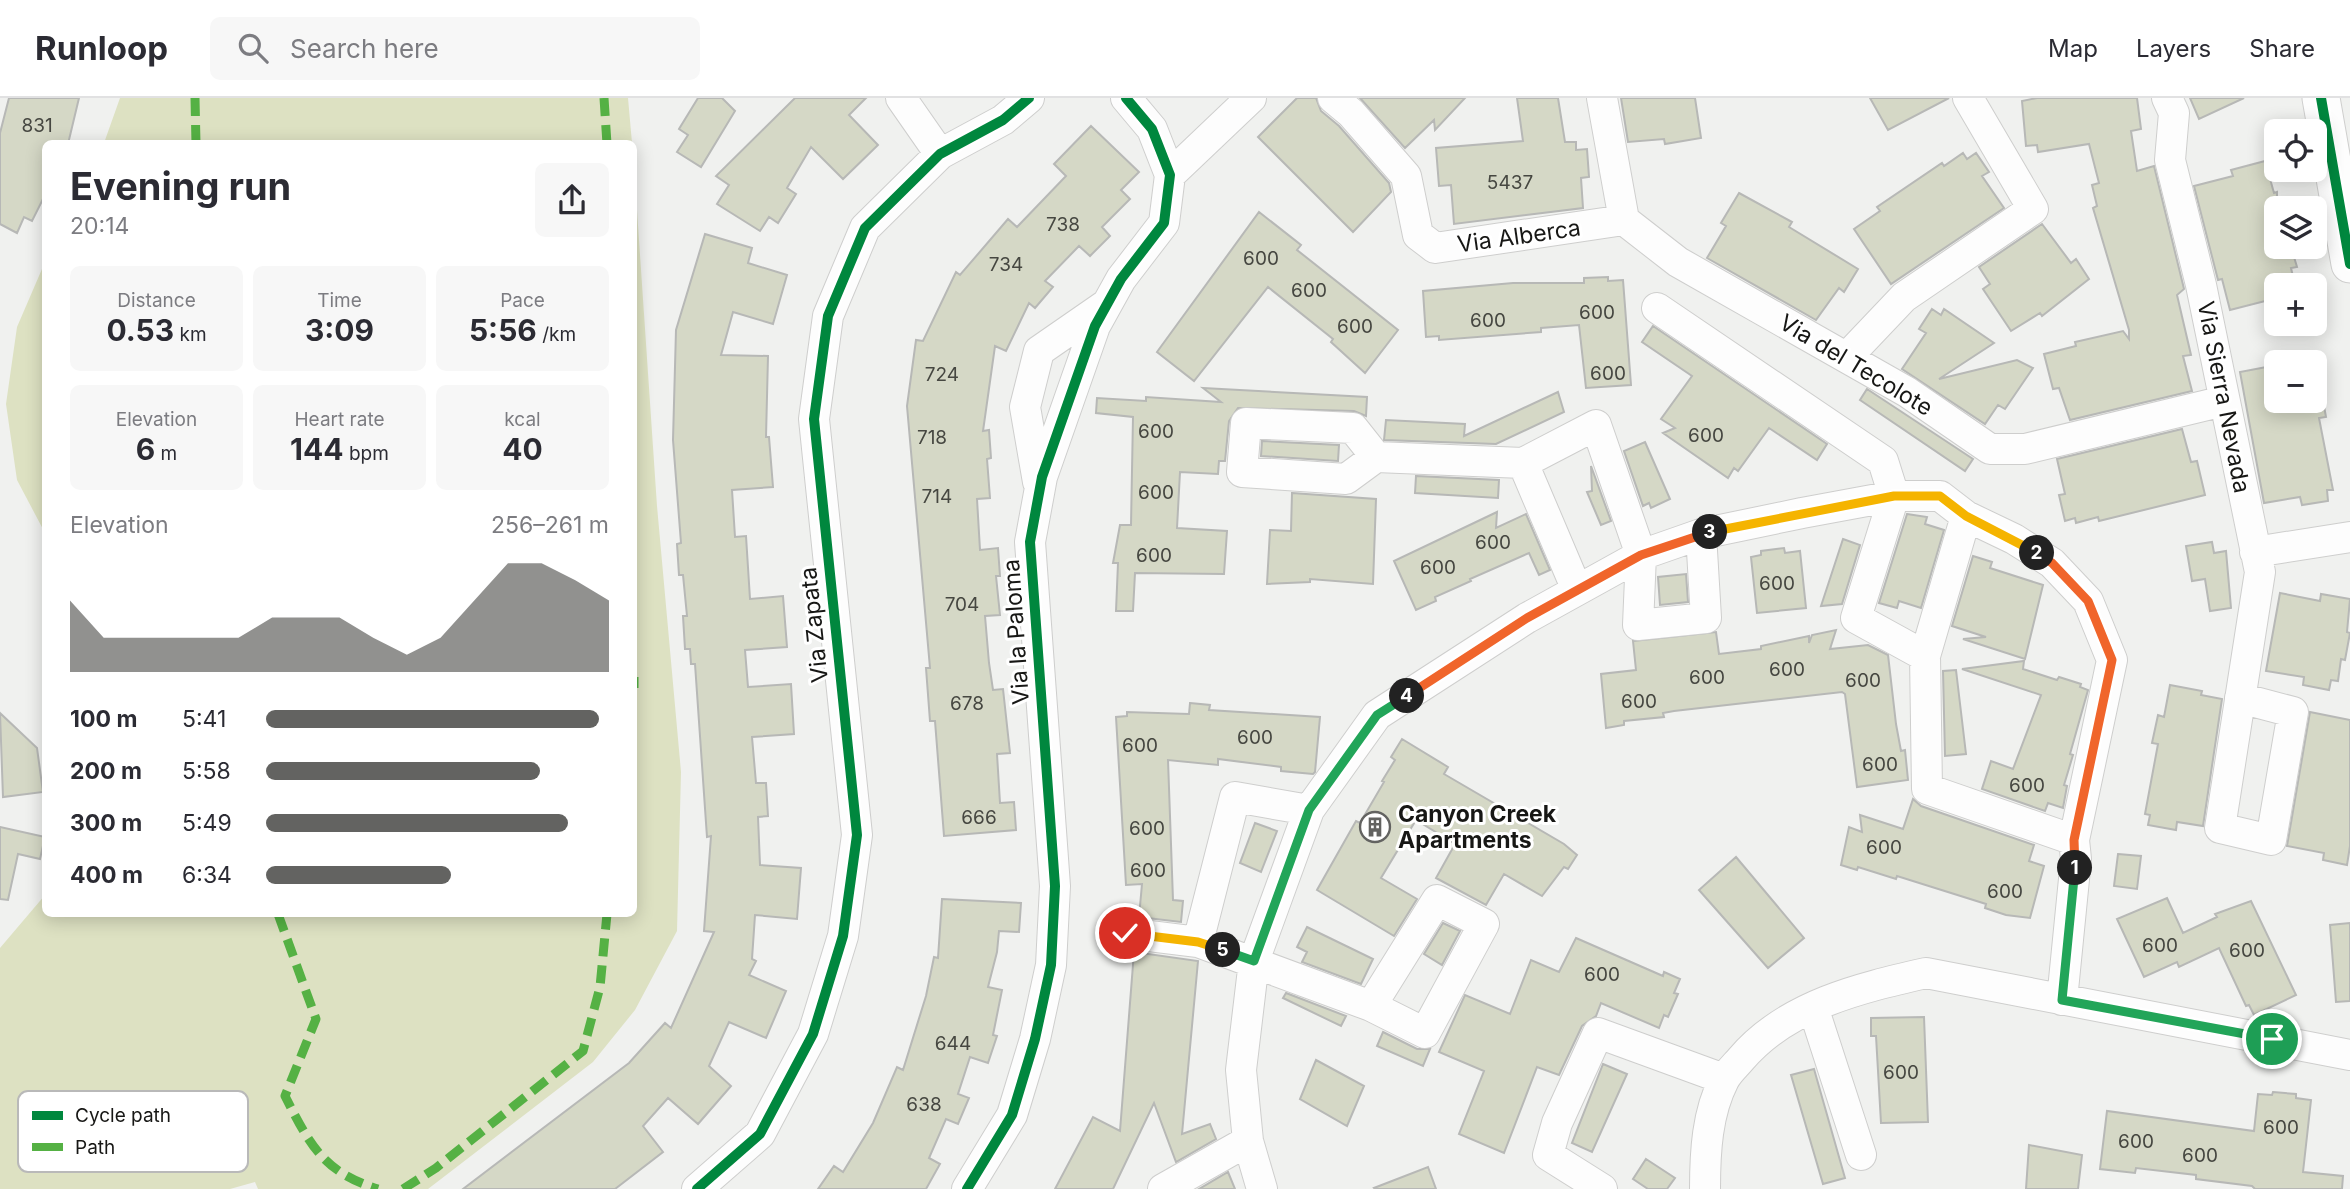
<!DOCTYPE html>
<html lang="en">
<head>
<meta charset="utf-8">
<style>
	:root { --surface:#fff; --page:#f7f7f7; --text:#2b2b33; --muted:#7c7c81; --line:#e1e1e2; --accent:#636361 }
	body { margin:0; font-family:Inter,sans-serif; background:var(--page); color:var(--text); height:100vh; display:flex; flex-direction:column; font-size:26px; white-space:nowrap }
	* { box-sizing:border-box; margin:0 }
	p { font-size:23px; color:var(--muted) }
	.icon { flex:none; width:38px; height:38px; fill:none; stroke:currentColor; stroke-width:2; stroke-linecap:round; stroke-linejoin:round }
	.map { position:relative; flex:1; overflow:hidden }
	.details { position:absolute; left:42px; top:42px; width:595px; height:777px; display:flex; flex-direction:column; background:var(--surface); border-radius:10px; box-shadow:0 4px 18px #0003 }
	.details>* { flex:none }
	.tools { position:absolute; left:2264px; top:21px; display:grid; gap:14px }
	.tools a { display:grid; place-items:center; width:63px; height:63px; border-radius:10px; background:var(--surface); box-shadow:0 4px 18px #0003; font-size:35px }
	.pin { position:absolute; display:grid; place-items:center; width:60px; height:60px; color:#fff; margin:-30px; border:4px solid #fff; border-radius:50%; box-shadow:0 2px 7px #0007 }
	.km { position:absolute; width:35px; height:35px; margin:-18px; border-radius:50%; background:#222; color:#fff; font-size:19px; line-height:35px; text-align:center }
	.round { display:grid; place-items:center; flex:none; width:74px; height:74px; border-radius:10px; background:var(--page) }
	.headline { display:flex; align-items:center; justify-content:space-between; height:119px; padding:0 28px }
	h1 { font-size:38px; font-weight:700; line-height:52px }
	.figures { display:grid; grid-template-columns:repeat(3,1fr); gap:10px; height:119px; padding:7px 28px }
	.figures div { display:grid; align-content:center; border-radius:10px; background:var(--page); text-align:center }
	.figures b { font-size:30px; font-weight:700 }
	.figures small { font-size:19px; font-weight:400 }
	.figures p { font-size:19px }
	.chart { height:196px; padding:14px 28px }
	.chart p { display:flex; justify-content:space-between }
	.chart svg { width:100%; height:126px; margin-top:7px; fill:var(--accent); opacity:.7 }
	ul { padding:0 28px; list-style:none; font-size:23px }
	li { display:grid; grid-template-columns:112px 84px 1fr; align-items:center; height:52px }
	li i { height:18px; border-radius:9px; background:var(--accent) }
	header { display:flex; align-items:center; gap:42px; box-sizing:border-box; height:98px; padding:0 35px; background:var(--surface); border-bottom:2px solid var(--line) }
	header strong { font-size:33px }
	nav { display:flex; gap:38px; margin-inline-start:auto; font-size:24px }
	.search { width:490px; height:63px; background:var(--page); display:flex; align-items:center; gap:18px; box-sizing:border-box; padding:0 24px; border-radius:10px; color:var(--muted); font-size:26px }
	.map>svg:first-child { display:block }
	.green { fill:#dde1c2 }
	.building { fill:#d5d8c6; stroke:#b7b8b6; stroke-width:2 }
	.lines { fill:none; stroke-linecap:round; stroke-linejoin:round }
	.minor-casing { stroke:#cececd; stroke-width:32 }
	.major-casing { stroke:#cececd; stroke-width:39 }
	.minor { stroke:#fdfdfd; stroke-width:30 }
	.major { stroke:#fdfdfd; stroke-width:37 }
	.quiet { stroke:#55b144; stroke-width:9; stroke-dasharray:18 9; stroke-linecap:butt }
	.cycleway-casing { stroke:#fff; stroke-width:15 }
	.cycleway { stroke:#00873e; stroke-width:10 }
	.split-1-casing { stroke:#fff; stroke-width:14 }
	.split-2-casing { stroke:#fff; stroke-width:14 }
	.split-3-casing { stroke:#fff; stroke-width:14 }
	.split-4-casing { stroke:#fff; stroke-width:14 }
	.split-5-casing { stroke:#fff; stroke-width:14 }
	.split-6-casing { stroke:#fff; stroke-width:14 }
	.split-1 { stroke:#22a559; stroke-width:9 }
	.split-2 { stroke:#f0652b; stroke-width:9 }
	.split-3 { stroke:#f5b400; stroke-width:9 }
	.split-4 { stroke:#f0652b; stroke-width:9 }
	.split-5 { stroke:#22a559; stroke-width:9 }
	.split-6 { stroke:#f5b400; stroke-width:9 }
	.labels { text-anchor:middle; stroke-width:6; stroke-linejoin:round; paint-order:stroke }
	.number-label { font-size:19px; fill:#464741 }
	.street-label { font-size:23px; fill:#171715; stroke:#fff }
	.poi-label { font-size:23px; font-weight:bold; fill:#171715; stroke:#fff; text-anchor:start }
	.key { fill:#fff; stroke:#b9b9b9; stroke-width:2 }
	.key-label { font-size:19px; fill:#171715 }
</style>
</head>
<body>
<header>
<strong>Runloop</strong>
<div class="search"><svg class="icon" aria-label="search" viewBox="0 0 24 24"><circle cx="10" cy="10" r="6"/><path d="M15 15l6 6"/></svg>Search here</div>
<nav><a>Map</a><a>Layers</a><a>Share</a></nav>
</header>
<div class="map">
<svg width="2350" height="1091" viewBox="0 0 2350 1091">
	<rect width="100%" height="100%" fill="#f0f1ef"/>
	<path class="green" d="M120,0h508l4,45h-528z
		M634,68l23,340 24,266 -4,159 -42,79 -42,52 -165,127h-170l-3,-7 -25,7h-230v-241l45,-53 1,19h588z
		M45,164v271l-28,-53 -11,-76 11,-77z"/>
	<path class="building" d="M9,0h70l-11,46h-22v49l-14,28 -8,-4 -7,16 -17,-9v-91z
		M698,0h24l13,13 -34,56 -24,-15 11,-17 -9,-6z
		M795,0h71l-17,17 29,30 -35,34 -32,-32 -24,41 9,6 -18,29 -9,-6 -9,14 -43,-27 12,-19 -13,-9z
		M1297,0h19l5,13 18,15 50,57 2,9 -38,40 -95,-95z
		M1360,0h105l-30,32 -1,-10 -29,28z
		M1517,0h41l7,44h11v8l11,-1 2,28 -8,1 2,30 -129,16 -3,-39 -12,1 -3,-38 87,-7z
		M1621,0h74l6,40 -36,6 -1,-5 -36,3z
		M1870,0h79l-61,32z
		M2037,0h100l4,31 -10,2 6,40 17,-5 30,123 -7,6 14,60 -8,1 9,35 -122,29 -11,-32 -6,1 -9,-35 32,-8 -1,-4 48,-11 6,8v-9l-36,-122 4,-2 -5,-21 7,-2 -10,-39 -51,8 -1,-7 -11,1 -4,-45z
		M2190,0h54l-45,21z
		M1091,28l48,46 -18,18 9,9 -28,28 8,9 -20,20 -11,-10 -34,35 8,6 -18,21 -6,-5 -23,48 -11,-5 -12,85 6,-1 2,28 -4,1 3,39 -13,1 3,51 18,-2 2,28h-4l4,39 -15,1 4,47 4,27 10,-1 7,64 -13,1 3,49 14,-1 2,28 -72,6 -9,-115h-5l-4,-53h4l-23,-262 9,-66 7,1 33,-69 4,3 48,-56 9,8 49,-51 -12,-12z
		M1963,55l4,6 9,-6 13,19 -7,4 22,32 -113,76 -37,-55 26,-18 -3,-4 65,-44 2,3z
		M2265,63l9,32 3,-1v55h14l6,20 -6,1 4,17h-18v13l-47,12 -8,-31 -4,1 -24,-94 39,-10 -2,-6z
		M1739,95l53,29 -3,5 69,42 -14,23 -5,-4 -23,32 -109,-62 19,-32 -5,-3z
		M1259,114l42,33 -4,5 101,80 -33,43 -34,-31 2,-3 -65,-52 -74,94 -37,-29z
		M2042,126l29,39 5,-4 13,20 -47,37 -2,-3 -29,18 -28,-42 7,-5 -11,-17z
		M705,136l47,14 -4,15 39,12 -14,49 -40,-12 -12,43 47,1 -2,81h3l4,50 -41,3 3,47 11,-1 4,63 33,-3 4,51 -42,3 3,37 43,-3 3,50 -42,3 4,46h10l2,33 -10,1 2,48 41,3 -4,51 -42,-4 -3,44 4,2 -7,14 37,16 -20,47 -37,-16 -20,44 22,20 -33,38 -30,-26 -25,28 20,26 -48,37h-152l166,-126 36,-40 6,5 43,-96 -10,-1 7,-95 -4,1 -12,-173h-4l-1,-15h-5l-2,-33h4l-4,-41h-4l-2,-31 4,-1 -8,-103 3,-110z
		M1608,179v4l15,-1 8,105 -45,3 -7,-63 -38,3v4l-102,8v-4l-13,1 -3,-46 90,-8h71v-5z
		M1932,211l9,6 3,-6 50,34 -55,36 78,-19 16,8 -28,41 -7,-4 -13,19 -83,-55 24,-36 -7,-4z
		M1653,228l174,118 -10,16 -48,-32 -31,43 -4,-3 -6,10 -65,-45 12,-5 -14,-9 31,-43 -50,-34z
		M2277,267v36h46l3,16 -7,1 14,72h-6l1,11 -26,4 -2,-8 -36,6 -24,-131z
		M1203,290l164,9 -1,19 -12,-5 -116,-3 -9,13 -4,40h-6l-1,13 -38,-2 -3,56 50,3 -3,43 -89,-1 -2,38h-17l2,-48h-5l7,-38h11l2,-108 -37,-4 1,-15 49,3v-4l75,5z
		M1867,291l106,70 -8,12 -105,-71z
		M1558,294l6,20 -68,32 -112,-4 2,-20 79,4 -1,12z
		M2182,331l9,33 6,-1 8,34 -106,26 -1,-4 -22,6 -1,-5 -10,3 -6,-26 6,-1 -8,-35z
		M1262,343l77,4 -1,16 -77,-5z
		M1645,344l25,57 -19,9 -2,-5 -6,3 -19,-55z
		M1591,368l20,55 -10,4 -14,-33 5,-1z
		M1416,378l83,4 -1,18 -83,-5z
		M1292,395l84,6 -3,85 -63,-5v3l-43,2 3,-54 21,1z
		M1497,414l-1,16 30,-14 24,56 -11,5 -10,-22 -59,26 1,2 -36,16 1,4 -20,9 -22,-49z
		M1907,416l20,3 -2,7 19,6 -23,78 -22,-7 -2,7 -18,-5z
		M1843,441l17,6 -18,59 -21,2z
		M2212,444l2,11 12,-2 5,57 -21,3 -5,-32 -13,2 -6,-35z
		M1784,450l1,5 15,-2 6,57 -49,5 -6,-56 10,-2v-4z
		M1973,458l19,6 -2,6 53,17 -18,74 -62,-20 23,-2 -34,-11z
		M1686,476l2,28 -28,3 -2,-28z
		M2280,495l40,8 1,-7 29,5 -3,33 3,1 -5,27 -4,-1 -3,22 -7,-1 -2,10 -26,-5 1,-8 -38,-6z
		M1836,532l-6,19 38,-4 20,10 8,69 5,27 4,-1 3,30 -51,7 -12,-93 -3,-2 -168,19 -11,2 1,4 -40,4v4l-18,3 -5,-54 35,-4 -3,-29 83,-9 3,22 42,-5v-3l48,-10v7l3,-8z
		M2024,563l-1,8 34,11 2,-3 22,7 -1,3 8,3 -18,64 3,1 -9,30 3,1 -4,22 -15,-5 -3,8 -63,-22 9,-28 22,8 28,-74 -79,-26z
		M1956,572l10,84 -21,2 -2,-85z
		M2170,587l32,6 -1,4 21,4 -19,127 -26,-4 -1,8 -28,-5 2,-10 -5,-1 13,-70 -6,-1 6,-28 6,2z
		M1190,605l20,2 -1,5 111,7 -5,55 -2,2 -32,-3v-4l-63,-8v6l-50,-5 5,140 10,1 -2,21 -42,-5 3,-33 -16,1 -10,-168 11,-1v-4l62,2z
		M2310,614l40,8v126l-3,19 -24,-5 1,-7 -37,-7z
		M0,615l37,35 6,44 -40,5z
		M1402,641l46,28 -4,7 120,70 13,11 -9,14 -4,-2 -22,29 -38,-22 -18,31 -50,-27 19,-34 -39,-24 -35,58 36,21 -23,37 -77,-46 39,-69 4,2 24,-41 -2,-1 13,-21 -4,-3z
		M1913,701l8,7 113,39 -5,16 15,5 -14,52 -24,-3 -21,-7 1,-4 -89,-28 -1,3 -38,-12 -1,3 -16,-5 8,-38 13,5 -2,-17 43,14z
		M1255,725l22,8 -16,41 -21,-9z
		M0,729l45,10 -5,22 -22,-5 -10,46 -8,-1z
		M2118,756l23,2 -4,33 -23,-3z
		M1736,759l68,81 -36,30 -69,-78z
		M2167,800l16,35 34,-16 -2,-3 36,-13 45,94 -42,20 -5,-10 -3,1 -27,-58 -40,19 -2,-5 -33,15 -27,-58z
		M942,801l79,4 -2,29 -20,-1 -2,21 -9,35 14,3 -9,45 4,1 -9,27 -18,-6 -12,37 11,4 -11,26 -12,-5 -17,39 11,6 -14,25h-108l16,-23 9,6 30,-49 24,-56 6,3 23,-74 8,-39 4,1z
		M1443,825l17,8 -18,34 -18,-11z
		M2350,825v78l-14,1 -6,-77z
		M1307,829l66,32 -12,25 -59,-22 5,-10 -10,-5z
		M1576,840l87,38 1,-4 16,7 -6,14 4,1 -10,23 -4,-2 -5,13 -58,-25 -5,13 -14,10 -23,49 -22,-8 -33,86 -45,-19 25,-63 -45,-19 26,-57 45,19 21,-54 28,12z
		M1134,854l64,9 -16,173 28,-10 6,15 -40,23 -22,-59 -41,86h-58l38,-72 27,14z
		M1286,895l60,23 -5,10 -58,-28z
		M1924,919l4,105 -47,1 -5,-87h-5v-18z
		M1383,934l34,17h13l-7,17 -46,-20z
		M1316,962l48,26 -17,40 -47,-27z
		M1603,966l24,10 -35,78 -20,-9z
		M1814,971l31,109 -22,6 -32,-109z
		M2273,994l23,2v4l15,2 -8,72 40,4 -1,13h-87l-3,-3 -56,-7v-4l-60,-7 -1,5 -35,-4 7,-58 147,20 4,-37 14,1z
		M2029,1047l53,10 -4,34h-52z
		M1646,1061l29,19 -8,11h-19l-15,-10z
		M1428,1069l8,22h-61l-1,-1z
		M1228,1074l7,17h-36z"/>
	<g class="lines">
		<g class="minor-casing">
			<path id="minor" d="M901,0l39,56
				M1333,0l18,15 55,63 12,59 17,13 189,-28
				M1602,0l22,122 54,42 229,130 83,57h35l199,-48
				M2167,0l7,15 -4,47 31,125 59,287 -40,256 51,12 22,-128 -53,-14
				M1170,77l81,-77
				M1657,210l226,153 11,35 -38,122 69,38
				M1847,259l57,-60 129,-88 -65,-111
				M1246,325l107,5 23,29 -30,22 -104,-7z
				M1376,359l147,6 73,-38 45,130 -3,70 68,-7 -5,-84
				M1523,365l54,127
				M1038,384l-13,-75 14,-56 65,-45
				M1966,418l-41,140 2,133 147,51
				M2255,454l95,-15
				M1437,802l47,24 -59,109 -54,-27z
				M1125,835l73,9 173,64
				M1198,844l37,-145 74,13
				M1813,909l48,148
				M697,1091l63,-55 53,-100 30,-98 14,-101 -43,-416 14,-103 37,-88 75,-74 63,-34 26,-22
				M967,1091l45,-74 23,-76 16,-74 4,-79 -25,-344 12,-65 53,-151 26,-47 43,-56 6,-48 -18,-46 -26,-31
				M1163,1091l85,-48
				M1262,1091l-14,-48 -7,-71 13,-109 55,-151 68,-95 150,-97 114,-63 60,-21 101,-21 92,-17h46l26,20 48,23 38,24 36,38 24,59 -38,180 2,19 -14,141
				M1602,1091l-54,-34 9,-32 41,-90 126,46
				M1705,1091c0,-37 2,-76 19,-109 4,-8 12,-15 17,-21 46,-54 119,-71 185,-86l424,82"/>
		</g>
		<g class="major-casing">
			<path id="major" d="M2321,0l29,166"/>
		</g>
		<use href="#minor" class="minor"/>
		<use href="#major" class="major"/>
		<path class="quiet" d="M195,0l1,46
			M604,0l3,46
			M634,579v11
			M278,816l38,105 -31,77c25,49 38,76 93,93
			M403,1091l33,-21 147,-117 17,-64 7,-73"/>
		<g class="cycleway-casing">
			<path id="cycleway" d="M2321,0l29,166
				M697,1091l63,-55 53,-100 30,-98 14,-101 -43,-416 14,-103 37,-88 75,-74 63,-34 26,-22
				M967,1091l45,-74 23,-76 16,-74 4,-79 -25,-344 12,-65 53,-151 26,-47 43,-56 6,-48 -18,-46 -26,-31"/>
		</g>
		<use href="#cycleway" class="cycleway"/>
	</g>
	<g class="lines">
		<g class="split-1-casing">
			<path id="split-1" d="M2075,770l-13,132 210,39"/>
		</g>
		<g class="split-2-casing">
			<path id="split-2" d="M2037,455l15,10 36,38 24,59 -38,180 1,28"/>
		</g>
		<g class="split-3-casing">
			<path id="split-3" d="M1710,434l184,-36h46l26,20 71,37"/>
		</g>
		<g class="split-4-casing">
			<path id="split-4" d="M1407,598l120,-78 114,-63 69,-23"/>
		</g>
		<g class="split-5-casing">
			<path id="split-5" d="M1223,852l31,11 55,-151 68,-95 30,-19"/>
		</g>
		<g class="split-6-casing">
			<path id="split-6" d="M1125,835l73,9 25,8"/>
		</g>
		<use href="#split-1" class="split-1"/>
		<use href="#split-2" class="split-2"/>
		<use href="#split-3" class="split-3"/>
		<use href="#split-4" class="split-4"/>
		<use href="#split-5" class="split-5"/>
		<use href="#split-6" class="split-6"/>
	</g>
	<defs>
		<g id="building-ring" transform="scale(1.575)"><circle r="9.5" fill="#fff" stroke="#636361" stroke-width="1.5"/><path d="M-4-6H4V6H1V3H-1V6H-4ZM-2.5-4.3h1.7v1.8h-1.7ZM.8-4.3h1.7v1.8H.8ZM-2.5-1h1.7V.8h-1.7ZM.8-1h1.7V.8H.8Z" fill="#636361"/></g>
	</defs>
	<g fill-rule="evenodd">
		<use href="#building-ring" x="1375" y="729"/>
	</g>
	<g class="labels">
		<g class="number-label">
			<text x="37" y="34">831</text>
			<text x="1510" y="91">5437</text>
			<text x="1063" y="133">738</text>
			<text x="1261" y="167">600</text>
			<text x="1006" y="173">734</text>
			<text x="1309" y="199">600</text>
			<text x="1597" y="221">600</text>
			<text x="1488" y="229">600</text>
			<text x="1355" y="235">600</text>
			<text x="1608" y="282">600</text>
			<text x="942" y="283">724</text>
			<text x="1156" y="340">600</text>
			<text x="1706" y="344">600</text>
			<text x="932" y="346">718</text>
			<text x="1156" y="401">600</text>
			<text x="937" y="405">714</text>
			<text x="1493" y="451">600</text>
			<text x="1154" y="464">600</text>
			<text x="1438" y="476">600</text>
			<text x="1777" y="492">600</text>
			<text x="962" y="513">704</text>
			<text x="1787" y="578">600</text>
			<text x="1707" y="586">600</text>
			<text x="1863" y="589">600</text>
			<text x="1639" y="610">600</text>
			<text x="967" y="612">678</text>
			<text x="1255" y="646">600</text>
			<text x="1140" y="654">600</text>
			<text x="1880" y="673">600</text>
			<text x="2027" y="694">600</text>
			<text x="979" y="726">666</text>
			<text x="1147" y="737">600</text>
			<text x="1884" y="756">600</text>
			<text x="1148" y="779">600</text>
			<text x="2005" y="800">600</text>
			<text x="2160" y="854">600</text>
			<text x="2247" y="859">600</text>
			<text x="1602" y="883">600</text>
			<text x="953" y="952">644</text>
			<text x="1901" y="981">600</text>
			<text x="924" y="1013">638</text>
			<text x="2281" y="1036">600</text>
			<text x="2136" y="1050">600</text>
			<text x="2200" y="1064">600</text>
		</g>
		<g class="street-label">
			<text transform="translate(1519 138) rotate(-8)" y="8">Via Alberca</text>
			<text transform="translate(1856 267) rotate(31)" y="8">Via del Tecolote</text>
			<text transform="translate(2224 299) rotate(79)" y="8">Via Sierra Nevada</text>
			<text transform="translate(814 527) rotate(-96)" y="8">Via Zapata</text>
			<text transform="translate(1016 534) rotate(-94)" y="8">Via la Paloma</text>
		</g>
		<g class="poi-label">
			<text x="1398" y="724">Canyon Creek<tspan x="1398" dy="26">Apartments</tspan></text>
		</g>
	</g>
	<rect x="18" y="993" width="230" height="81" rx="10" class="key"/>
	<rect x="32" y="1013" width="31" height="9" fill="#00873e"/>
	<rect x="32" y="1045" width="31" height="8" fill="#55b144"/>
	<g class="key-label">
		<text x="75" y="1024">Cycle path</text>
		<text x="75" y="1056">Path</text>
	</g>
</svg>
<div class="tools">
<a><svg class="icon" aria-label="locate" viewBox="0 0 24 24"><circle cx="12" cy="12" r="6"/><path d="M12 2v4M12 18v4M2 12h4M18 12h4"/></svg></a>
<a><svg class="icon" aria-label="layers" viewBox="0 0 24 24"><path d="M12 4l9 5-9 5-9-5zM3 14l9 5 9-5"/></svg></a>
<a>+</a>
<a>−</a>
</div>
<div class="pin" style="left:2272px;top:941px;background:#1e9e55"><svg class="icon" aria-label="arrive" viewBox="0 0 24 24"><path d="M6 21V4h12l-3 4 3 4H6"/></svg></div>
<div class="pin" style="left:1125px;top:835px;background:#d93025"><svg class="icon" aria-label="check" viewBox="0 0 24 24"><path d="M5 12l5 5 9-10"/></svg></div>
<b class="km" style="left:2075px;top:770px">1</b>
<b class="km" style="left:2037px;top:455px">2</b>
<b class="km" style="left:1710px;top:434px">3</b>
<b class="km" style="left:1407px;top:598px">4</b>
<b class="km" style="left:1223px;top:852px">5</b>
<section class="details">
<div class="headline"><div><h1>Evening run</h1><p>20:14</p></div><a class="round"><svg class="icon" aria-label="share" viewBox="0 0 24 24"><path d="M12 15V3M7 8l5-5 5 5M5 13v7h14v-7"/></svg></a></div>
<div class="figures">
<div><p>Distance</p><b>0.53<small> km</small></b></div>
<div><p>Time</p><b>3:09</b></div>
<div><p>Pace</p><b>5:56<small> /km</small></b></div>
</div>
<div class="figures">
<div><p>Elevation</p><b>6<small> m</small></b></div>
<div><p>Heart rate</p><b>144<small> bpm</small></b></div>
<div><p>kcal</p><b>40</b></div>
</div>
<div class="chart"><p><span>Elevation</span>256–261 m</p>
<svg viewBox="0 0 160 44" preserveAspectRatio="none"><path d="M0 44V19L10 32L20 32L30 32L40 32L50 32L60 25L70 25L80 25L90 32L100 38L110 32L120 19L130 6L140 6L150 12L160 19V44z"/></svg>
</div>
<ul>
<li><b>100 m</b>5:41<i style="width:97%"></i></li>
<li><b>200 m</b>5:58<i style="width:80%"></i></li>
<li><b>300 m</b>5:49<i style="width:88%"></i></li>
<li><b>400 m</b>6:34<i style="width:54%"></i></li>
</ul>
</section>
</div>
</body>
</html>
